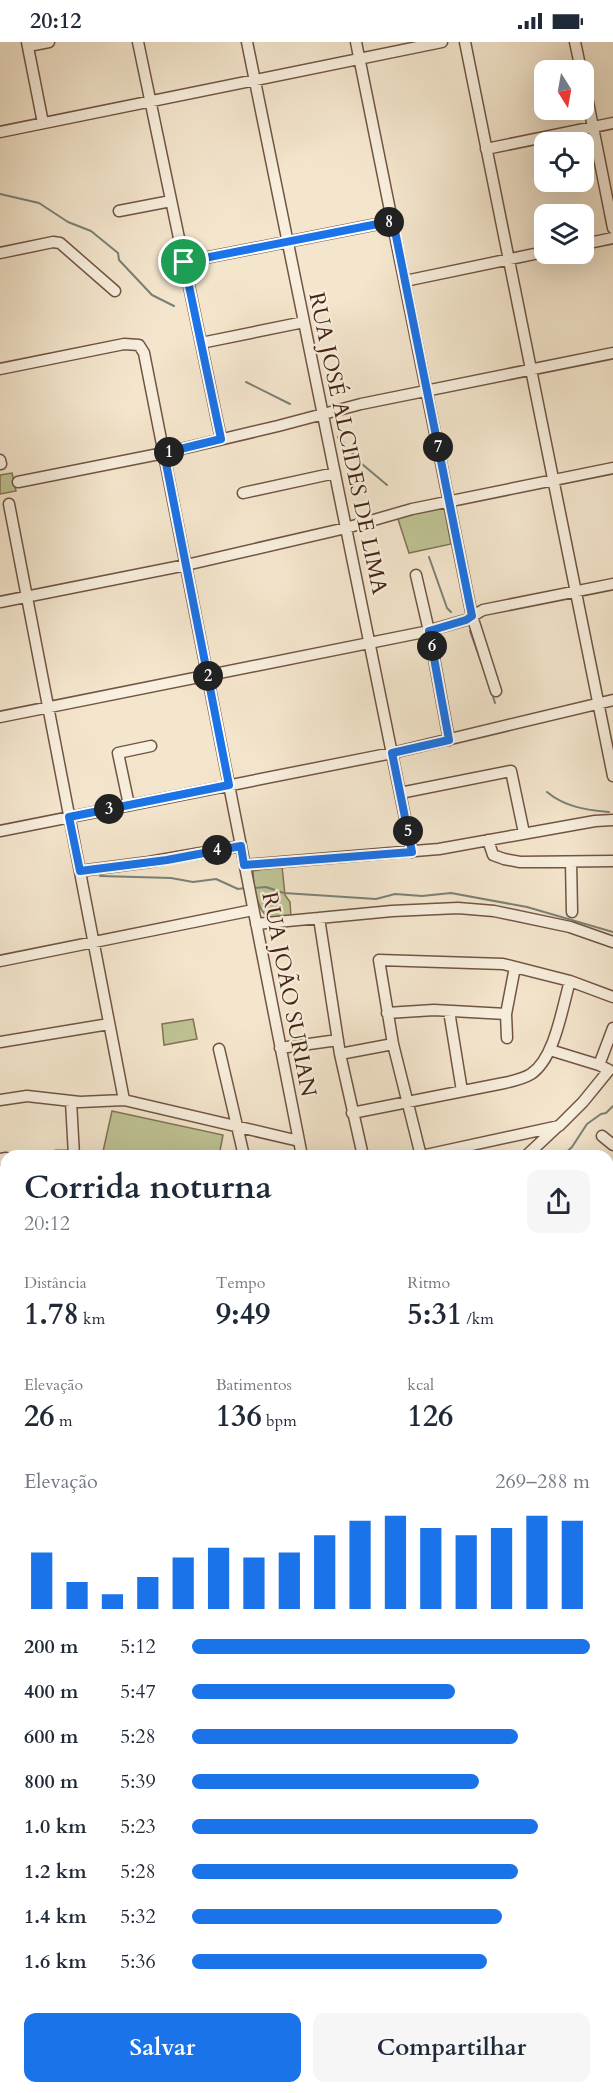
<!DOCTYPE html>
<html lang="pt">
<head>
<meta charset="utf-8">
<style>
	:root { --surface:#fff; --page:#f6f6f7; --text:#1f2937; --muted:#747a83; --accent:#1a73e8 }
	body { margin:0; font-family:Cardo,serif; background:var(--page); color:var(--text); height:100vh; display:flex; flex-direction:column; font-size:22px; white-space:nowrap }
	* { box-sizing:border-box; margin:0 }
	p { font-size:20px; color:var(--muted) }
	.icon { flex:none; width:33px; height:33px; fill:none; stroke:currentColor; stroke-width:2; stroke-linecap:round; stroke-linejoin:round }
	.map { position:relative; flex:1; overflow:hidden }
	.drawer { position:absolute; left:0px; top:1108px; width:614px; height:944px; display:flex; flex-direction:column; background:var(--surface); border-radius:18px 18px 0 0; box-shadow:0 6px 24px #0002 }
	.drawer>* { flex:none }
	.needle { width:39px; rotate:169deg }
	.buttons { position:absolute; left:534px; top:18px; display:grid; gap:12px }
	.buttons a { display:grid; place-items:center; width:60px; height:60px; border-radius:12px; background:var(--surface); box-shadow:0 6px 24px #0002; font-size:30px }
	.pin { position:absolute; display:grid; place-items:center; width:51px; height:51px; color:#fff; margin:-26px; border:3px solid #fff; border-radius:50%; box-shadow:0 2px 6px #0007 }
	.km { position:absolute; width:30px; height:30px; margin:-15px; border-radius:50%; background:#222; color:#fff; font-size:16px; line-height:30px; text-align:center }
	.round { display:grid; place-items:center; flex:none; width:63px; height:63px; border-radius:12px; background:var(--page) }
	.summary { display:flex; align-items:center; justify-content:space-between; height:102px; padding:0 24px }
	h1 { font-size:33px; font-weight:700; line-height:45px }
	.metrics { display:grid; grid-template-columns:repeat(3,1fr); gap:9px; height:102px; padding:6px 24px }
	.metrics div { display:grid; align-content:center }
	.metrics b { font-size:30px; font-weight:700 }
	.metrics small { font-size:16px; font-weight:400 }
	.metrics p { font-size:16px }
	.chart { height:168px; padding:12px 24px }
	.chart p { display:flex; justify-content:space-between }
	.chart svg { width:100%; height:108px; margin-top:6px; stroke:var(--accent); stroke-width:6 }
	.primary-button { display:flex; gap:12px; margin-top:auto; padding:12px 24px }
	.primary-button a { flex:1; height:69px; border-radius:12px; background:var(--accent); color:#fff; font-size:24px; font-weight:700; line-height:69px; text-align:center }
	.primary-button a+a { background:var(--page); color:var(--text) }
	ul { padding:0 24px; list-style:none; font-size:20px }
	li { display:grid; grid-template-columns:96px 72px 1fr; align-items:center; height:45px }
	li i { height:15px; border-radius:8px; background:var(--accent) }
	.status { display:flex; justify-content:space-between; align-items:center; height:42px; padding:0 30px; background:var(--surface); direction:ltr }
	.status svg { height:16px; fill:currentColor }
	.map>svg:first-child { display:block }
	.green { fill:#bfc495; stroke:#827456; stroke-width:1.5 }
	.lines { fill:none; stroke-linecap:round; stroke-linejoin:round }
	.stream { stroke:#798176; stroke-width:2 }
	.minor-casing { stroke:#715444; stroke-width:13 }
	.major-casing { stroke:#452316; stroke-width:16 }
	.minor { stroke:#f8efde; stroke-width:10 }
	.major { stroke:#eac386; stroke-width:14 }
	.route-casing { stroke:#fff; stroke-width:12 }
	.route { stroke:#1a73e8; stroke-width:8 }
	.labels { text-anchor:middle; stroke-width:4.5; stroke-linejoin:round; paint-order:stroke }
	.street-label { font-size:22px; fill:#452316; stroke:#f8efde }
</style>
</head>
<body>
<div class="status"><b>20:12</b><svg viewBox="0 0 49 12"><path d="M0 12V9h3v3zM5 12V6h3v6zM10 12V3h3v9zM15 12V0h3v12zM26 1h20v11H26zM47 4h2v5h-2z"/></svg></div>
<div class="map">
<svg width="613" height="2051" viewBox="0 0 613 2051">
	<rect width="100%" height="100%" fill="#f4e6cd"/>
	<filter id="stains"><feTurbulence type="fractalNoise" baseFrequency=".00333" numOctaves="4"/><feColorMatrix values="0 0 0 0 .2 0 0 0 0 .09 0 0 0 0 .02 0 0 0 .5 -.17"/></filter>
	<radialGradient id="worn" r=".72"><stop offset=".6" stop-color="#630" stop-opacity="0"/><stop offset="1" stop-color="#630" stop-opacity=".3"/></radialGradient>
	<path class="green" d="M12,431l4,18 -16,3v-19z
		M444,465l7,37 -42,9 -12,-37z
		M282,824l3,29 5,7 1,15c-6,0 -14,2 -20,1 -14,-3 -18,-36 -18,-47z
		M193,977l4,20 -33,6 -2,-21z
		M112,1069l111,24 -4,21h-117z"/>
	<g class="lines">
		<path class="stream" d="M0,152l39,9 29,19 23,9 27,22 1,7 33,35 22,11
			M246,340l44,22
			M338,395l24,27 25,21
			M429,515l18,51 4,4
			M470,589l16,45
			M492,651l3,10
			M547,750c18,15 39,18 62,20
			M100,834l71,2 22,4 23,-3 22,10 7,-1
			M253,846l13,-1 18,6 92,6 19,-5 27,2 29,-3 76,14 86,25
			M562,1114l10,-9 15,-23 14,-10 5,-1 7,-7
			M0,1492l6,1"/>
		<g class="minor-casing">
			<path id="minor" d="M27,0l16,81
				M138,0l83,397
				M247,0l165,810
				M356,0l116,574 24,75
				M465,0l148,734
				M575,0l6,28
				M28,4l21,-4
				M584,40l29,146
				M0,90l442,-90
				M486,107l127,-26
				M119,169l52,-10
				M584,202l29,-6
				M0,211l53,-11 7,1 55,48
				M184,220l209,-41
				M405,239l139,-29
				M201,301l103,-21
				M0,327l124,-25 15,1 5,8 158,803
				M0,418l1,4
				M18,440l146,-29 114,-27 83,-22 252,-51
				M243,451l92,-20
				M9,462l115,596
				M416,533l13,56 20,109
				M0,560l186,-37 160,-37 66,-19 201,-41
				M0,675l424,-85 42,-12 17,-10 130,-26
				M400,751l111,-22 13,62
				M129,763l-11,-52 33,-7
				M0,789l392,-78 221,-53
				M488,798l5,15 11,4 16,3 93,-1
				M571,820l1,50
				M245,823l194,-16 156,-28 18,-1
				M80,829l69,-9 92,-16
				M319,876l21,136 23,102
				M256,882l136,-13 66,-3 36,3 76,16 43,15
				M0,919l253,-51
				M449,969l13,80
				M387,971l47,-3 72,4
				M507,996l-1,-24 9,-47
				M0,1000l109,-18
				M280,1006l58,-8
				M219,1007l25,107
				M550,1008l49,15
				M340,1012l53,-10
				M0,1058l27,-4 53,6 44,-2 175,41
				M71,1059l3,55
				M352,1071l152,-30c9,-2 19,-4 27,-9 24,-16 31,-66 39,-93
				M602,1094l11,9
				M56,1114h18
				M421,1114l-28,-112 -14,-84 124,4 67,17 43,16
				M421,1114l138,-30 24,-24 26,-32 -10,-5 14,-37
				M526,1114l32,-30
				M0,1117l6,-1
				M608,1169l5,7
				M0,1176h6
				M608,1211l2,6
				M608,1316l5,-2
				M0,1444h6
				M608,1501l5,-1
				M0,1524l4,-1
				M0,1588l6,-1
				M608,1595l5,24
				M608,1628l5,-1
				M0,1636l6,-1
				M0,1712l6,4
				M608,1758l5,-1
				M608,1823l5,-1
				M0,1850l6,30
				M608,1951l5,-1
				M608,2020l5,-1
				M40,2046l1,5
				M256,2046l1,5
				M356,2046l1,5
				M431,2051l26,-5"/>
		</g>
		<g class="major-casing">
			<path id="major" d="M608,1699l5,-1
				M0,1825l6,-1
				M608,1892l5,-1
				M0,2014l6,-2"/>
		</g>
		<use href="#minor" class="minor"/>
		<use href="#major" class="major"/>
	</g>
	<g class="lines">
		<g class="route-casing">
			<path id="route" d="M393,179l79,395 -6,4 -37,11 20,109 -57,13 20,99 -168,13 -3,-19 -74,14 -87,11 -11,-54 160,-32 -65,-332 57,-14 -37,-177z"/>
		</g>
		<use href="#route" class="route"/>
	</g>
	<g class="labels">
		<g class="street-label">
			<text transform="translate(349 401) rotate(78)" y="8">RUA JOSÉ ALCIDES DE LIMA</text>
			<text transform="translate(290 952) rotate(79)" y="8">RUA JOÃO SURIAN</text>
		</g>
	</g>
	<rect width="100%" height="100%" filter="url(#stains)"/>
	<rect width="100%" height="100%" fill="url(#worn)"/>
</svg>
<div class="buttons">
<a><svg class="needle" viewBox="-14 -14 28 28"><path d="M0-13l5 13h-10z" fill="#e53935"/><path d="M0 13l5-13h-10z" fill="#747a83"/></svg></a>
<a><svg class="icon" aria-label="locate" viewBox="0 0 24 24"><circle cx="12" cy="12" r="6"/><path d="M12 2v4M12 18v4M2 12h4M18 12h4"/></svg></a>
<a><svg class="icon" aria-label="layers" viewBox="0 0 24 24"><path d="M12 4l9 5-9 5-9-5zM3 14l9 5 9-5"/></svg></a>
</div>
<div class="pin" style="left:184px;top:220px;background:#1e9e55"><svg class="icon" aria-label="arrive" viewBox="0 0 24 24"><path d="M6 21V4h12l-3 4 3 4H6"/></svg></div>
<b class="km" style="left:169px;top:410px">1</b>
<b class="km" style="left:208px;top:634px">2</b>
<b class="km" style="left:109px;top:767px">3</b>
<b class="km" style="left:217px;top:808px">4</b>
<b class="km" style="left:408px;top:789px">5</b>
<b class="km" style="left:432px;top:604px">6</b>
<b class="km" style="left:438px;top:405px">7</b>
<b class="km" style="left:389px;top:180px">8</b>
<section class="drawer">
<div class="summary"><div><h1>Corrida noturna</h1><p>20:12</p></div><a class="round"><svg class="icon" aria-label="share" viewBox="0 0 24 24"><path d="M12 15V3M7 8l5-5 5 5M5 13v7h14v-7"/></svg></a></div>
<div class="metrics">
<div><p>Distância</p><b>1.78<small> km</small></b></div>
<div><p>Tempo</p><b>9:49</b></div>
<div><p>Ritmo</p><b>5:31<small> /km</small></b></div>
</div>
<div class="metrics">
<div><p>Elevação</p><b>26<small> m</small></b></div>
<div><p>Batimentos</p><b>136<small> bpm</small></b></div>
<div><p>kcal</p><b>126</b></div>
</div>
<div class="chart"><p><span>Elevação</span>269–288 m</p>
<svg viewBox="0 0 160 44" preserveAspectRatio="none"><path d="M5 44V21M15 44V33M25 44V38M35 44V31M45 44V23M55 44V19M65 44V23M75 44V21M85 44V14M95 44V8M105 44V6M115 44V11M125 44V14M135 44V11M145 44V6M155 44V8"/></svg>
</div>
<ul>
<li><b>200 m</b>5:12<i style="width:100%"></i></li>
<li><b>400 m</b>5:47<i style="width:66%"></i></li>
<li><b>600 m</b>5:28<i style="width:82%"></i></li>
<li><b>800 m</b>5:39<i style="width:72%"></i></li>
<li><b>1.0 km</b>5:23<i style="width:87%"></i></li>
<li><b>1.2 km</b>5:28<i style="width:82%"></i></li>
<li><b>1.4 km</b>5:32<i style="width:78%"></i></li>
<li><b>1.6 km</b>5:36<i style="width:74%"></i></li>
</ul>
<div class="primary-button"><a>Salvar</a><a>Compartilhar</a></div>
</section>
</div>
</body>
</html>
